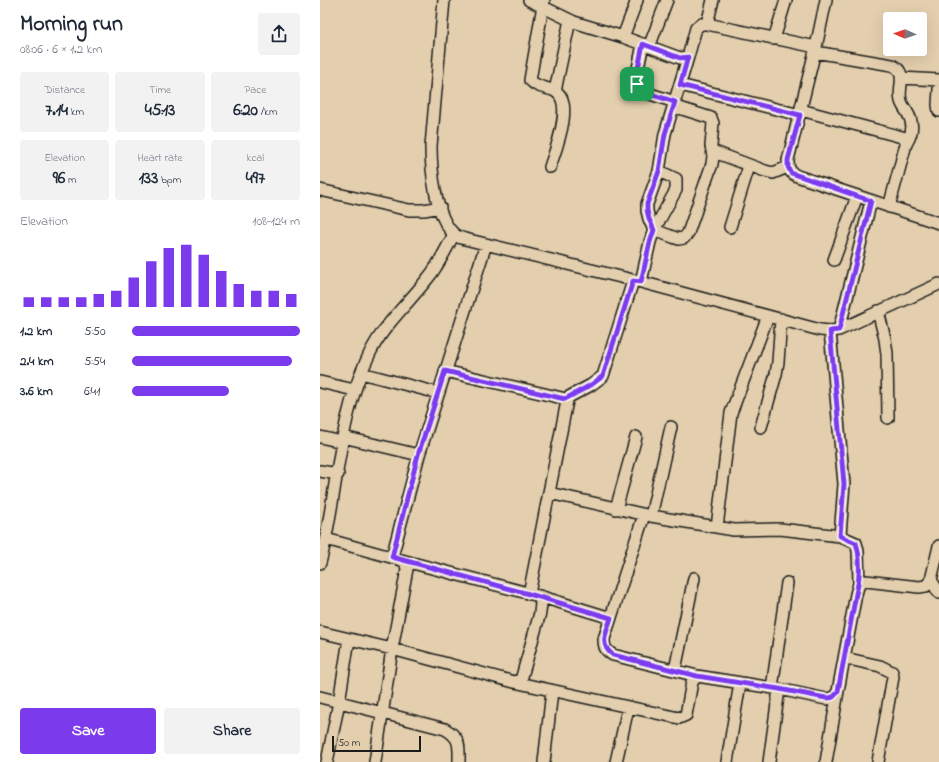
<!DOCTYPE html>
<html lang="en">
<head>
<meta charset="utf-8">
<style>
	:root { --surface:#fff; --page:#f2f2f3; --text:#1f2937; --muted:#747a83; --accent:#7c3aed }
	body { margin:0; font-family:"Indie Flower",sans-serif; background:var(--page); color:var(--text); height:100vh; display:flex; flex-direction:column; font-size:15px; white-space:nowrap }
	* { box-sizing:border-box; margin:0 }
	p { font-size:13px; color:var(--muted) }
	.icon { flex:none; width:22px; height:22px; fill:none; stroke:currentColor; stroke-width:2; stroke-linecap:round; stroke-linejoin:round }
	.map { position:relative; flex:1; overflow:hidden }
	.panel { display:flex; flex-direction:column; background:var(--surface); width:320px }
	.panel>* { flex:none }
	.needle { width:26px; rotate:272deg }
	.tools { position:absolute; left:563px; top:12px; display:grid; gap:8px }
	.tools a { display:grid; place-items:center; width:44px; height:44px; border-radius:4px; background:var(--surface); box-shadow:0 4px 16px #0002; font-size:20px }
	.scale { position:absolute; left:12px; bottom:10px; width:89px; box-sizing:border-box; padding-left:4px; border:2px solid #1c1c1c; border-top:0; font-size:11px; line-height:14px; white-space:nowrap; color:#1c1c1c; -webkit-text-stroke:3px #e3cfad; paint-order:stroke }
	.pin { position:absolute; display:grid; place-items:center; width:34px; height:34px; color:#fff; margin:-17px; border-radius:8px; box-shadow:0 2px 6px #0006 }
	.round { display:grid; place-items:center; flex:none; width:42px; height:42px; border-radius:4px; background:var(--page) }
	.head { display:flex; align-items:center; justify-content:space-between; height:68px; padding:0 20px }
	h1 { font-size:22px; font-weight:800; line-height:30px }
	.metrics { display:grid; grid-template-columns:repeat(3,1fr); gap:6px; height:68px; padding:4px 20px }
	.metrics div { display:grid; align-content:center; border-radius:4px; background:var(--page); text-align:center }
	.metrics b { font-size:17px; font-weight:800 }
	.metrics small { font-size:11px; font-weight:400 }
	.metrics p { font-size:11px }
	.chart { height:112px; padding:8px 20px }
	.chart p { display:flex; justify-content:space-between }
	.chart svg { width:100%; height:72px; margin-top:4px; stroke:var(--accent); stroke-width:6 }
	.primary-button { display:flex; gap:8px; margin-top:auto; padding:8px 20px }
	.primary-button a { flex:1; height:46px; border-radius:4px; background:var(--accent); color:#fff; font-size:16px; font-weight:800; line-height:46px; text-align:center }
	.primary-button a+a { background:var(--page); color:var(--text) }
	ul { padding:0 20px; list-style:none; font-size:13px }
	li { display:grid; grid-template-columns:64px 48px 1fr; align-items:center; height:30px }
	li i { height:10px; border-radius:5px; background:var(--accent) }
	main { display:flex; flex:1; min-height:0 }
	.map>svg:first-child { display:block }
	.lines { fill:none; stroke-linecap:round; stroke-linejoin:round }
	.minor-casing { stroke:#1c1c1c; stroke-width:14 }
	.minor { stroke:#e3cfad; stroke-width:11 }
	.route-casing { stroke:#fff; stroke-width:8 }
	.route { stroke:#7c3aed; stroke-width:5 }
</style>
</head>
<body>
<main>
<section class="panel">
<div class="head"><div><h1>Morning run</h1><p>08:06 · 6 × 1.2 km</p></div><a class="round"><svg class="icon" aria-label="share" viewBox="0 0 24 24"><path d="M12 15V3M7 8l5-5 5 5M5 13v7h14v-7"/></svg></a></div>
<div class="metrics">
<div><p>Distance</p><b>7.14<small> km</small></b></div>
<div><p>Time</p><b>45:13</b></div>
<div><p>Pace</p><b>6:20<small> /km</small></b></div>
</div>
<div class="metrics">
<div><p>Elevation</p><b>96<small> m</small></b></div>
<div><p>Heart rate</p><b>133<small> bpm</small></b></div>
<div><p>kcal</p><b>497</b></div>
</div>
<div class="chart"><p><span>Elevation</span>108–124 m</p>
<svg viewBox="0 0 160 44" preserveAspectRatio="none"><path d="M5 44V38M15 44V38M25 44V38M35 44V38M45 44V36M55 44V34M65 44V26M75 44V16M85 44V8M95 44V6M105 44V12M115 44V22M125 44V30M135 44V34M145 44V34M155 44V36"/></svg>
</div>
<ul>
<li><b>1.2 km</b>5:50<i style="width:100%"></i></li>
<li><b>2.4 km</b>5:54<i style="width:95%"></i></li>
<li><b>3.6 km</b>6:41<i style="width:58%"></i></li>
</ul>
<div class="primary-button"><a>Save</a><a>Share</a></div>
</section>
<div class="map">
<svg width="619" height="762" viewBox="0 0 619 762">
	<rect width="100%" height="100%" fill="#e3cfad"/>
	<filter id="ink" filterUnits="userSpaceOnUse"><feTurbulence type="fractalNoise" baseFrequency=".025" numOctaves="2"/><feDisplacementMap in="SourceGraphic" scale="8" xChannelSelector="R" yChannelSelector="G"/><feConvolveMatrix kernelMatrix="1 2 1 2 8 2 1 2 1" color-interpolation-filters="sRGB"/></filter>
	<g filter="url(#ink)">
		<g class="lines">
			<g class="minor-casing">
				<path id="minor" d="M124,0l-13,146c0,23 4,71 23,88 2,2 7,4 11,5l176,43 179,48 10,1 9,-1 100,-46
					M209,0l45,22 49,15 57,21 8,-1 8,-29 5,-4h6l109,23
					M224,0l-14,80c7,8 16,7 25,11 20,11 0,60 -5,76
					M506,0l-10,47 -28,113c0,8 1,12 9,16l142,47
					M387,24l6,-24
					M303,37l14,-37
					M454,39l12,-39
					M323,44l-7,34 3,10 5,4 31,10
					M329,47l18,-47
					M495,52l77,13c17,8 5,22 9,36 1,4 4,8 6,11 7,11 6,21 -1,32
					M581,78l38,2
					M360,85l120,30
					M619,89l-1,16 1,6
					M235,91l15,-71
					M353,106l38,12 2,5 -2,23 2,10 -1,8 -24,69 -4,5 -5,1 -6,-2 -19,-7 -5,-11 -2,-8v-7l12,-33 6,-37 23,-77
					M481,110l101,27 4,3v4l-17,63
					M392,151l53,20 8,2 15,-6
					M0,190l89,20h15l16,-3
					M410,227l19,-61
					M514,260l23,-64
					M321,282l9,-40 4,-12 22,-40v-11l-17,-8
					M558,311l7,28 2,15 1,64
					M519,330l32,-129
					M510,331l14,153 -4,52
					M125,371l117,27 5,3 -38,193
					M41,373l77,20
					M0,382l34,8
					M245,399l26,-14 12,-9 30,-95
					M441,427l15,-53 2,-12 3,-43
					M0,437l22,5
					M23,437l76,18
					M0,471l18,3
					M229,493l102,23 83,14 46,-1 60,7 16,7 2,8 1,33
					M296,509l20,-72
					M324,515l-40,124c0,8 1,11 9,16l84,21
					M331,516l20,-89
					M397,527l14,-114 37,-97
					M6,539l79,22 2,8 -15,80 -17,113
					M72,557l27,-102 67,-211
					M0,563c18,-69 17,-143 49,-208 14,-30 39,-51 59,-77 11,-13 18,-29 26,-44
					M611,580l8,13
					M219,596l72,22
					M0,632l72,17 122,33 7,-2 19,-67 1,-10 -2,-7 -134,-35
					M524,658l36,8 12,6 1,5 -15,85
					M355,670l19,-92
					M194,682l165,36 7,-3 6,-33 5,-6 82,13 47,10c7,-1 9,-2 12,-8l18,-97 3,-10 7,-3 53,6 7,-1 5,-6 8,-34
					M452,688l15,-105
					M0,697l125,32c16,9 14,17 14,33
					M7,762l12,-60 10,-63
					M224,762l8,-71
					M296,762l12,-54
					M407,762l13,-79
					M449,762l10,-73
					M506,762l12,-71"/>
			</g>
			<use href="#minor" class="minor"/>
		</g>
	</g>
	<g class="lines" filter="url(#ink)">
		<g class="route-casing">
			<path id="route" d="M323,44l37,14 8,-1 -8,28 120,30 -12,45v7l3,6 80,28 -32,129 -9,1 14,153 -4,52 16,7c5,15 4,36 0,51l-18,97c-3,6 -5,7 -12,7l-47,-9 -82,-13 -84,-21c-15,-10 -6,-24 -2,-37l-82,-24 -137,-37 26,-102 27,-84 120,28 26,-14 12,-9 30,-95 8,1 9,-40 4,-12 -5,-11 -2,-9v-6l12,-33 6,-37 10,-32 -31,-10 -5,-4 -3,-10z"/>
		</g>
		<use href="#route" class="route"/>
	</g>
</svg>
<div class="tools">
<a><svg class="needle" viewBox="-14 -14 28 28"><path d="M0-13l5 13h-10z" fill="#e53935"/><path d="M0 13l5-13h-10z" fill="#747a83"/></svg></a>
</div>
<div class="scale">50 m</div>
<div class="pin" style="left:317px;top:84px;background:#1e9e55"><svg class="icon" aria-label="arrive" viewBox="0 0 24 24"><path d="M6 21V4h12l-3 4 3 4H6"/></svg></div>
</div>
</main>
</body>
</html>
